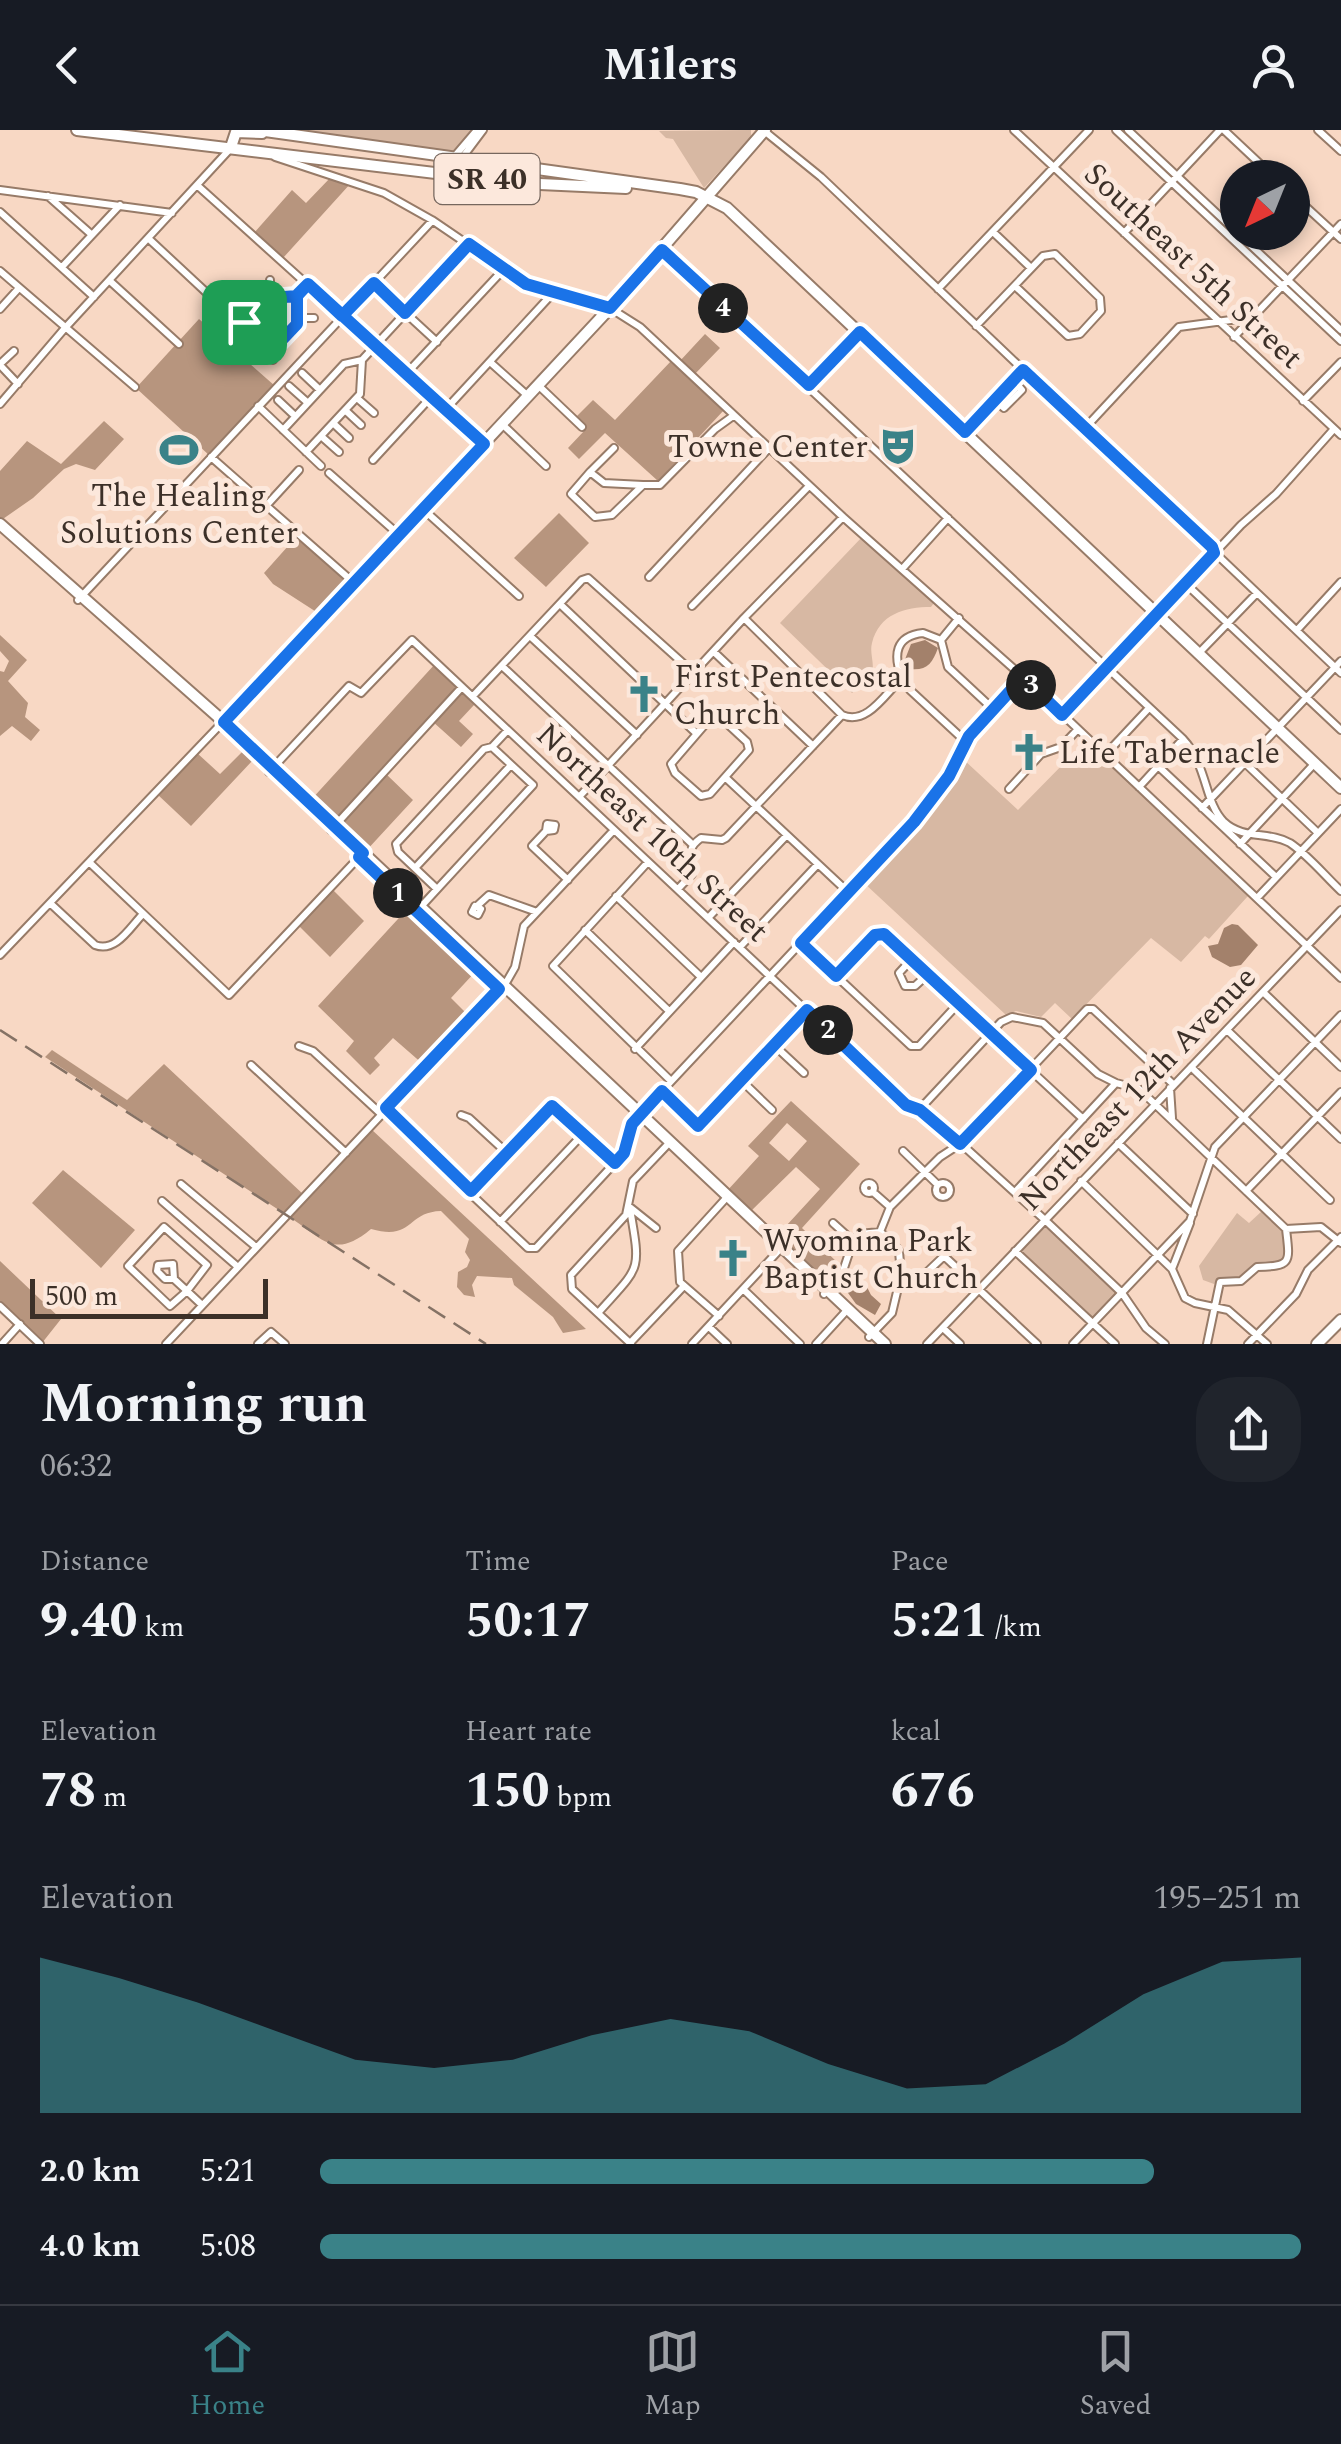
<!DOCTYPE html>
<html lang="en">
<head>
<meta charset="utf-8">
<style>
	:root { --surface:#171b24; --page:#20242c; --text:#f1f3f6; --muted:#9ea1a6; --line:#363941; --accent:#3a8288 }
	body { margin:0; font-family:Spectral,serif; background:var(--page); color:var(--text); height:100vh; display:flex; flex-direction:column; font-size:38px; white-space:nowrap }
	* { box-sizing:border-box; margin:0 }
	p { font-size:32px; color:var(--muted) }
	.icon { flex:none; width:55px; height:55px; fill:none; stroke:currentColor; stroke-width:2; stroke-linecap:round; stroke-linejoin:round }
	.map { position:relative; height:1214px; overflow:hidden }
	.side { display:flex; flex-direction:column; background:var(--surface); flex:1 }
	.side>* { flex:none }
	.needle { width:65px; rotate:223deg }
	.controls { position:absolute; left:1220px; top:30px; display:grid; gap:20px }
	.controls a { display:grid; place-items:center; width:90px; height:90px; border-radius:50%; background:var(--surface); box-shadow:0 5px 15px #0003; font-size:50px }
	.scale { position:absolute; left:30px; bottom:25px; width:238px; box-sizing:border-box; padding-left:10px; border:5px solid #3c3028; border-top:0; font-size:28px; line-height:35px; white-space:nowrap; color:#3c3028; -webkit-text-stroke:8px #fce8dc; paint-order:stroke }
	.pin { position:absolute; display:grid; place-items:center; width:85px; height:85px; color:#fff; margin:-42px; border-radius:20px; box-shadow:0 5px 15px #0006 }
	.km { position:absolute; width:50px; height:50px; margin:-25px; border-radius:50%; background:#222; color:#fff; font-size:28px; line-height:50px; text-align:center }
	.round { display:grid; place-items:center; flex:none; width:105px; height:105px; border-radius:40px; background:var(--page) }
	.headline { display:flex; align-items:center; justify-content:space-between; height:170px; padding:0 40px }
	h1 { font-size:55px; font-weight:700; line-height:75px }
	.metrics { display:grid; grid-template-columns:repeat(3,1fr); gap:15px; height:170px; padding:10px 40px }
	.metrics div { display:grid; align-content:center }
	.metrics b { font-size:50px; font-weight:700 }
	.metrics small { font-size:28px; font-weight:400 }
	.metrics p { font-size:28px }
	.chart { height:280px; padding:20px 40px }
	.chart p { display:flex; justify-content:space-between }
	.chart svg { width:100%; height:180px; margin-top:10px; fill:var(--accent); opacity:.7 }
	ul { padding:0 40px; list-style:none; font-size:32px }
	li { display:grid; grid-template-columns:160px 120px 1fr; align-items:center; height:75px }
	li i { height:25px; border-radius:12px; background:var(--accent) }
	header { display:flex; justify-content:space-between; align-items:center; height:130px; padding:0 40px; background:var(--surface); font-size:45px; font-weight:700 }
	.tabs { display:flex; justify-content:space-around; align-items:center; height:140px; border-top:2px solid var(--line); background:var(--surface); font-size:28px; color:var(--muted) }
	.tabs a { display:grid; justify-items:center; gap:5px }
	.tabs .selected { color:var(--accent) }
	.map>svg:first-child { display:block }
	.green { fill:#d7b8a3 }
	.forest { fill:#b7957e; fill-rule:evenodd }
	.water { fill:#a3816b }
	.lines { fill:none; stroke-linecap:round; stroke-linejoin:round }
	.minor-casing { stroke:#977b68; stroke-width:10 }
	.major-casing { stroke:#977b68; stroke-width:14 }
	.minor { stroke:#fff; stroke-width:6 }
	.major { stroke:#fff; stroke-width:10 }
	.rail { stroke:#857265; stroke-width:2.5; stroke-dasharray:20 10; stroke-linecap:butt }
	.route-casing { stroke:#fff; stroke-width:20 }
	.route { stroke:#1a73e8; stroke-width:12 }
	.labels { text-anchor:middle; stroke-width:10; stroke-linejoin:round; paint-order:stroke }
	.shield { fill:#fce8dc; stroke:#76675e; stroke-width:2.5 }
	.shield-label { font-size:30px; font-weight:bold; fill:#3c3028 }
	.street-label { font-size:32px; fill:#3c3028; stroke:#fce8dc }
	.poi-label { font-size:32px; fill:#3c3028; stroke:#fce8dc; text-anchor:start }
</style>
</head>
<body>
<header><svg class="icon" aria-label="back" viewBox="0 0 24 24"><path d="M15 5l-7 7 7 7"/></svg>Milers<svg class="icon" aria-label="person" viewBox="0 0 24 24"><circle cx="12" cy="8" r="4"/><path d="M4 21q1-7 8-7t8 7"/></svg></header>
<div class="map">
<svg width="1341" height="1214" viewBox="0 0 1341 1214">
	<rect width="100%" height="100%" fill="#f8d8c4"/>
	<path class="green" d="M277,0h200l-22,23z
		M751,0v7l-47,51 -31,-49 -7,-1 -7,-7z
		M863,406l73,64 -5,7c-26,0 -52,7 -59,36 -3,10 4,23 -1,33 -4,7 -13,12 -19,17l-72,-70z
		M1092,618l156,148 -39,43 -4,-3 -24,26 -30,-24 -79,81 -17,-16 -14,14 -25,-6 -10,4 -142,-132 83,-92 16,-32 55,51 52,-53 8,6z
		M1262,1081l22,23 1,27 -7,5 -22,-1 -15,12 -20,2 -7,5 -11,-4 -4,-14 38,-53 12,10z
		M1045,1090l77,73 -27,28 -76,-67z"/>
	<path class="forest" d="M331,47l20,6 -68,75 -29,-25 38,-43 14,13z
		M199,189l76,67 -65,70 -74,-68z
		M705,204l15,14 -27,28 -14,-14z
		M672,230l52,50 -66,71 -53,-48 -26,26 -11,-11 17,-18 -10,-12 18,-18 22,20z
		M104,291l20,18 -29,31 -19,-6 -12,5 -31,29 -33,23v-50l27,-30 34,23z
		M559,383l30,30 -43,44 -32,-29z
		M297,406l53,48 -29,31 -48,-31 -9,-11z
		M0,505l27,25 -19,21 20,22 -3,14 15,13 -9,11 -19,-15 -12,10v-65l4,1 5,-11 -9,-10z
		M435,534l24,23 -124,137 -25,-23z
		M462,559l11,10 1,6 -15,16 14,13 -12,13 -29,-26z
		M243,621l10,9 -62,66 -34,-32 40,-41 23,21z
		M385,643l28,27 -48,52 -28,-26z
		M331,758l33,33 -34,36 -32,-32z
		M409,777l68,63 -26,28 19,19 -46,48 -31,-27 -19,20 6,7 -10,10 -24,-24 8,-10 -36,-35z
		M52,920l75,50 37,-36 140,131 -19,19 -240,-157z
		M791,971l69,63 -58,64 41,40 -15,20 -53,-50 45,-49 -24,-22 -47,46 -23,-21 33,-36 -11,-10zM787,993l20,18 -18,20 -20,-18z
		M371,999l215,200 -23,4 -10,-16 -39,-32 -2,-7 -35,-2 -5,9 3,12 -11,-2 -7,-8 1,-15 9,-5 3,-7 -5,-8 4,-13 -28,-28c-35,1 -27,30 -70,18 -37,31 -48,10 -83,-13z
		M63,1040l72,60 -34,38 -69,-65z
		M0,1131l61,58 -19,24 -42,-39z"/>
	<path class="water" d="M925,510l13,8c-6,16 -11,23 -29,21l-5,-7 7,-18z
		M1232,794l6,1 20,20 -17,20 -11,2 -18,-10 -4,-11 10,-2 6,-16z
		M848,1148l18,7 5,10 10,9 -6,11 -19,-11 -13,-18z"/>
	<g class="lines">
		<g class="minor-casing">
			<path id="minor" d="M763,0l58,47 520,496
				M1014,0l327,305
				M1116,0l225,211
				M1128,0l213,200
				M1224,0l51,48
				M1318,0l23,21
				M275,27l109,36 48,27 94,64 84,24 30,19 203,190 180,160 318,301
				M454,27l23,-27
				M462,28l21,-28
				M198,56l285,257
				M0,60l172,23
				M1292,64l49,45
				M48,66l44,39
				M0,82l94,85
				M993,102l38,36
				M1124,103l96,-103
				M149,109l59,55
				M662,120l521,489c25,27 21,63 41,83 19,18 45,9 66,21 18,12 35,33 51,48
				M62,137l58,-62
				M0,141l135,116
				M270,150v18
				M110,151l69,63
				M373,153l64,59
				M938,159l151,-159
				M297,165l-37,4 -16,17 1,12 18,15 19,-2 15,-17v-29l11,-11
				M0,179l19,-21
				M298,188h16
				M227,193l17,-1
				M976,196l67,-70 12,-2 45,44 1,13 -21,23 -12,2 -53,-50
				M1234,207l107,-113
				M273,213v17
				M362,230l107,-116
				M490,232l38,34
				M0,234l14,-13
				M0,235l18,19
				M302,243l18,17
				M406,244l98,-105
				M809,255l50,-52
				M289,256l19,17
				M539,256l43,41
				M357,268l17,15
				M278,270l17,16
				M995,270l9,8 18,-18 -9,-10
				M1303,271l38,-39
				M0,274l65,-76 165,-179
				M258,276l63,60
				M446,279l107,-116
				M345,280l16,15
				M333,293l16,15
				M502,294l44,42
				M1086,297l93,-100 74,-10
				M283,300l61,-66 18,-4
				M965,302l58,-63
				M321,306l18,16
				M306,322l54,-58 2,-34
				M211,327l142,125
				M373,330l59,-64
				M590,342l14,11 39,2 -31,30 -17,2 -24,-23z
				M590,342l24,-24
				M329,343l69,61
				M643,355h17l55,-56 18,-13
				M266,376l33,-36
				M423,379l96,87
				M903,438l45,-50
				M649,447l120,-129
				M1186,454l155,146
				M78,470l354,-379
				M561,475l135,128
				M692,476l117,-120
				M744,488l98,97
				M1297,500l44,-48
				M530,506l107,99
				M941,510l7,27 45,42
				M941,510l18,-22
				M715,523l98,93
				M1199,523l58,-60
				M502,536l190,178
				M902,548l8,12 55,51
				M473,566l109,-116 6,-2 107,96
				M1062,585l179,-190 35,-31 57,-64
				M719,586l28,26 2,8 -39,44 -9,2 -26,-23 -4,-9 37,-43z
				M1105,625l44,-47
				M1245,633l73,70
				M1158,636l118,111
				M269,642l80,-86 12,7 51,-53 495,465 12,5 38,30 88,80 77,73 24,35 19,16
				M726,648l123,115
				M1139,657l44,-48
				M1009,659l32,-35 20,-7 17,-18
				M579,667l165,-179 99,-101
				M1202,678l139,-147
				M331,700l131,-143
				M546,701l1,-7 8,1 -1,5 -8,1 -14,15 36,34
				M1240,714l75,-81
				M89,732l140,133 134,-142
				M648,732l-95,104 118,115
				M415,738l96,-103
				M437,759l-39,-37 -2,-8 88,-95 8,-2 15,-16
				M678,759l14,-15c1,-16 -8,-24 9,-36l21,2 4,-2 116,-123c25,11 43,-21 60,-37 -9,-23 -7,-42 21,-45l18,7
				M616,766l85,81
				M1257,768l84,-89
				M50,773l45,42c20,8 34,-16 47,-30
				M475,776l6,3 -3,6 -6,-3z
				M477,776l12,-11 48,17
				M417,781l116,-126 -41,-38
				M709,787l78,-82
				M585,800l84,81
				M801,813l110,103h8l39,-42
				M740,817l78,-83
				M0,825l220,-230
				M911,830l-12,13 6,13h10l12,-11
				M836,846l39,-41 9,-1 199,185
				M1263,862l78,75
				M1227,900l114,109
				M774,915l30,28
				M299,916l14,5 68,63
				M635,919l99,-107
				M251,935l95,88
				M1191,937l139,133
				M742,951l30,29
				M1170,958l2,30
				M662,961l36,35 109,-116
				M386,978l81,77 6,11 55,52h8l88,-95 10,-32 280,-299 35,-47 20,-39 54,-59
				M919,980l82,-88 11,-5 31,6 55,51 18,9 23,6 147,140
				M461,985l8,3 37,34
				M1118,1013l75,71
				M903,1021l35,34
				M1081,1051l91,88 13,29 10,5 33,7 39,34
				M864 1058a5 5 0 1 1 10 0a5 5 0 1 1-10 0Z
				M936 1060a7 7 0 1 1 14 0a7 7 0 1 1-14 0Z
				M181,1054l75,63
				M471,1061l81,-85 63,57
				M1246,1061l95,-99
				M873,1062l17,15
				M1015,1062l101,-109
				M162,1071l76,66
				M631,1078l25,20
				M500,1092l84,-89
				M833,1093l20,18
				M1286,1099l35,-2 20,16
				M958,1111l-14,15 16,15
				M1015,1121l100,93
				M1172,1139l18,-46
				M901,1145h23l20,-19
				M174,1149l-1,-15 -15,1 -1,6 8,8h9l13,12 20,-26 -43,-38 -36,39 42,40 17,-15 15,14
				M972,1153l65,61
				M743,1159l57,55
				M824,1164l18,-20 11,-33 6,-7 21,-2 10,-25 50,-50 20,-13 127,-135h6l81,76
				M0,1176l40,38
				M598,1183c43,-48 43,-40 32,-104
				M719,1186l-39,-34 -2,-31 50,-55
				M709,1197l18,17
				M943,1198l17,16
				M869,1207l23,-24 9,-38 -2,-24 -7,-10 -12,-9
				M630,1213l53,-56
				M2,1214l18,-20
				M166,1214l341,-363 8,-14 9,-41 90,-96
				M258,1214l13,-12 14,12
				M631,1214l-59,-55 -1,-14 55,-60 7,-34 37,-39
				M692,1214l90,-97
				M816,1214l32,-35
				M927,1214l414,-434
				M1073,1214l117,-123 25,-74 126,-132
				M1207,1214l13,-62 21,-1 16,-14c35,-1 33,-4 29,-38
				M1248,1214l48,-50 12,-24 33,-33"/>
		</g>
		<g class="major-casing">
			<path id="major" d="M77,0l441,53 108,5
				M258,0l422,59 16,3 31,16 614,580
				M231,17l5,-15 26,1
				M0,394l224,198 661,622
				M221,595l389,-417 155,-178
				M1317,1214l24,-24"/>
		</g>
		<use href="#minor" class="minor"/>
		<use href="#major" class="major"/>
		<path class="rail" d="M0,900l486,314"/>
	</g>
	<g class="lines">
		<g class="route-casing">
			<path id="route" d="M244,192v-6l16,-17 37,-3 11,-12c58,53 117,107 176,160l-260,278 139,131 -4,4 140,132 -113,119 85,83 81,-85 63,57 9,-10 8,-29 30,-33 36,35 109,-116 99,95 14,5 40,34 71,-74 -147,-136 -9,1 -39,41 -35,-33 113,-121 35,-46 20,-40 54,-59 39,38 152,-162 -2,-6 -189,-177 -58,62 -105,-100 -51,53 -147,-135 -52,58 -84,-24 -57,-40 -64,69 -31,-30 -32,33 -34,-32 -10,10 -1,2v28l-17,18 -19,1 -15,-13 -2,-8"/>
		</g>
		<use href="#route" class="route"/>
	</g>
	<defs>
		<g id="theatre-bare" transform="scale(3)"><path d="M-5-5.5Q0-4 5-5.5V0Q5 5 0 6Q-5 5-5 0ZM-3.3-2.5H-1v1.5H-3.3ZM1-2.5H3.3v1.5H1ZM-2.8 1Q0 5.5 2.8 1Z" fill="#3a8288" stroke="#fce8dc" stroke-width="2.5" paint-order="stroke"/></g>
		<g id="stadium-bare" transform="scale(3)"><path d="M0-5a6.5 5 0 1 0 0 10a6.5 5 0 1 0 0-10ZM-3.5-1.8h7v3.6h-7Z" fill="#3a8288" stroke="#fce8dc" stroke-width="2.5" paint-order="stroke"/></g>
		<g id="church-bare" transform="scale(3)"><path d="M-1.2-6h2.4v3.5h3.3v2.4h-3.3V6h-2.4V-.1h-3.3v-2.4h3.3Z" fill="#3a8288" stroke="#fce8dc" stroke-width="2.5" paint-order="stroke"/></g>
	</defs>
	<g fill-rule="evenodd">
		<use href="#theatre-bare" x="898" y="316"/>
		<use href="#stadium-bare" x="179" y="320"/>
		<use href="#church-bare" x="644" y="564"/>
		<use href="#church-bare" x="1029" y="622"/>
		<use href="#church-bare" x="733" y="1128"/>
	</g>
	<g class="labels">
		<rect class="shield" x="434.5" y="24" width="105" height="50" rx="8"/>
		<g class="shield-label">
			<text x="487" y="59">SR 40</text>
		</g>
		<g class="street-label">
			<text transform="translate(1194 135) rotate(43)" y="11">Southeast 5th Street</text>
			<text transform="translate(653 702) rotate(43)" y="11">Northeast 10th Street</text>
			<text transform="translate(1137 958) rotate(-46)" y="11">Northeast 12th Avenue</text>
		</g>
		<g class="poi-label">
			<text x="868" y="327" text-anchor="end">Towne Center</text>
			<text x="179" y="376" text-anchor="middle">The Healing<tspan x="179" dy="37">Solutions Center</tspan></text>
			<text x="674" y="557">First Pentecostal<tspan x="674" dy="37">Church</tspan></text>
			<text x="1059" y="633">Life Tabernacle</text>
			<text x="763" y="1121">Wyomina Park<tspan x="763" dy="37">Baptist Church</tspan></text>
		</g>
	</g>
</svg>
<div class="controls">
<a><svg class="needle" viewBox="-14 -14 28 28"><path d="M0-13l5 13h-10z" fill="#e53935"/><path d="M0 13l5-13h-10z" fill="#9ea1a6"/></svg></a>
</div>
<div class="scale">500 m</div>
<div class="pin" style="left:244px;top:192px;background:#1e9e55"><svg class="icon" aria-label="arrive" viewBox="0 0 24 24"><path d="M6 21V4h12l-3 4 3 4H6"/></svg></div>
<b class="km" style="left:398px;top:763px">1</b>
<b class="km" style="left:828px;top:900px">2</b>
<b class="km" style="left:1031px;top:555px">3</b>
<b class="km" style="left:723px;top:178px">4</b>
</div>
<section class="side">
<div class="headline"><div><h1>Morning run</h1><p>06:32</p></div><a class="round"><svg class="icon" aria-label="share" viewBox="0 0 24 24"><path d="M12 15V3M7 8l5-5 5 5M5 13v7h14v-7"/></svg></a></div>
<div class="metrics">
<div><p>Distance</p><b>9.40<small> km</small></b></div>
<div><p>Time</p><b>50:17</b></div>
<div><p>Pace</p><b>5:21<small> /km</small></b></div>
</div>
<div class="metrics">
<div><p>Elevation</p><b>78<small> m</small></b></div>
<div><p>Heart rate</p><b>150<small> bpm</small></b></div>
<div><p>kcal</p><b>676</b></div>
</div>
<div class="chart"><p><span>Elevation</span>195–251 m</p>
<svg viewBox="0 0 160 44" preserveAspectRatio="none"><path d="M0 44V6L10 11L20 17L30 24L40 31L50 33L60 31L70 25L80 21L90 24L100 32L110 38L120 37L130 27L140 15L150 7L160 6V44z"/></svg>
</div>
<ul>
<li><b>2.0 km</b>5:21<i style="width:85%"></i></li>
<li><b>4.0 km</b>5:08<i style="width:100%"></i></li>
</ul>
</section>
<nav class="tabs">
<a class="selected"><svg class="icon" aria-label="home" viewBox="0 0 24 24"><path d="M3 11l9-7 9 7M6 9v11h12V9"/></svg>Home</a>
<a><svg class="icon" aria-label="map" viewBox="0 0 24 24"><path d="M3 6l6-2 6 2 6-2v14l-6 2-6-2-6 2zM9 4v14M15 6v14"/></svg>Map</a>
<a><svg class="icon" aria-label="saved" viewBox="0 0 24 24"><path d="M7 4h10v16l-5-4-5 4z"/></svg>Saved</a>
</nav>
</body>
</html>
